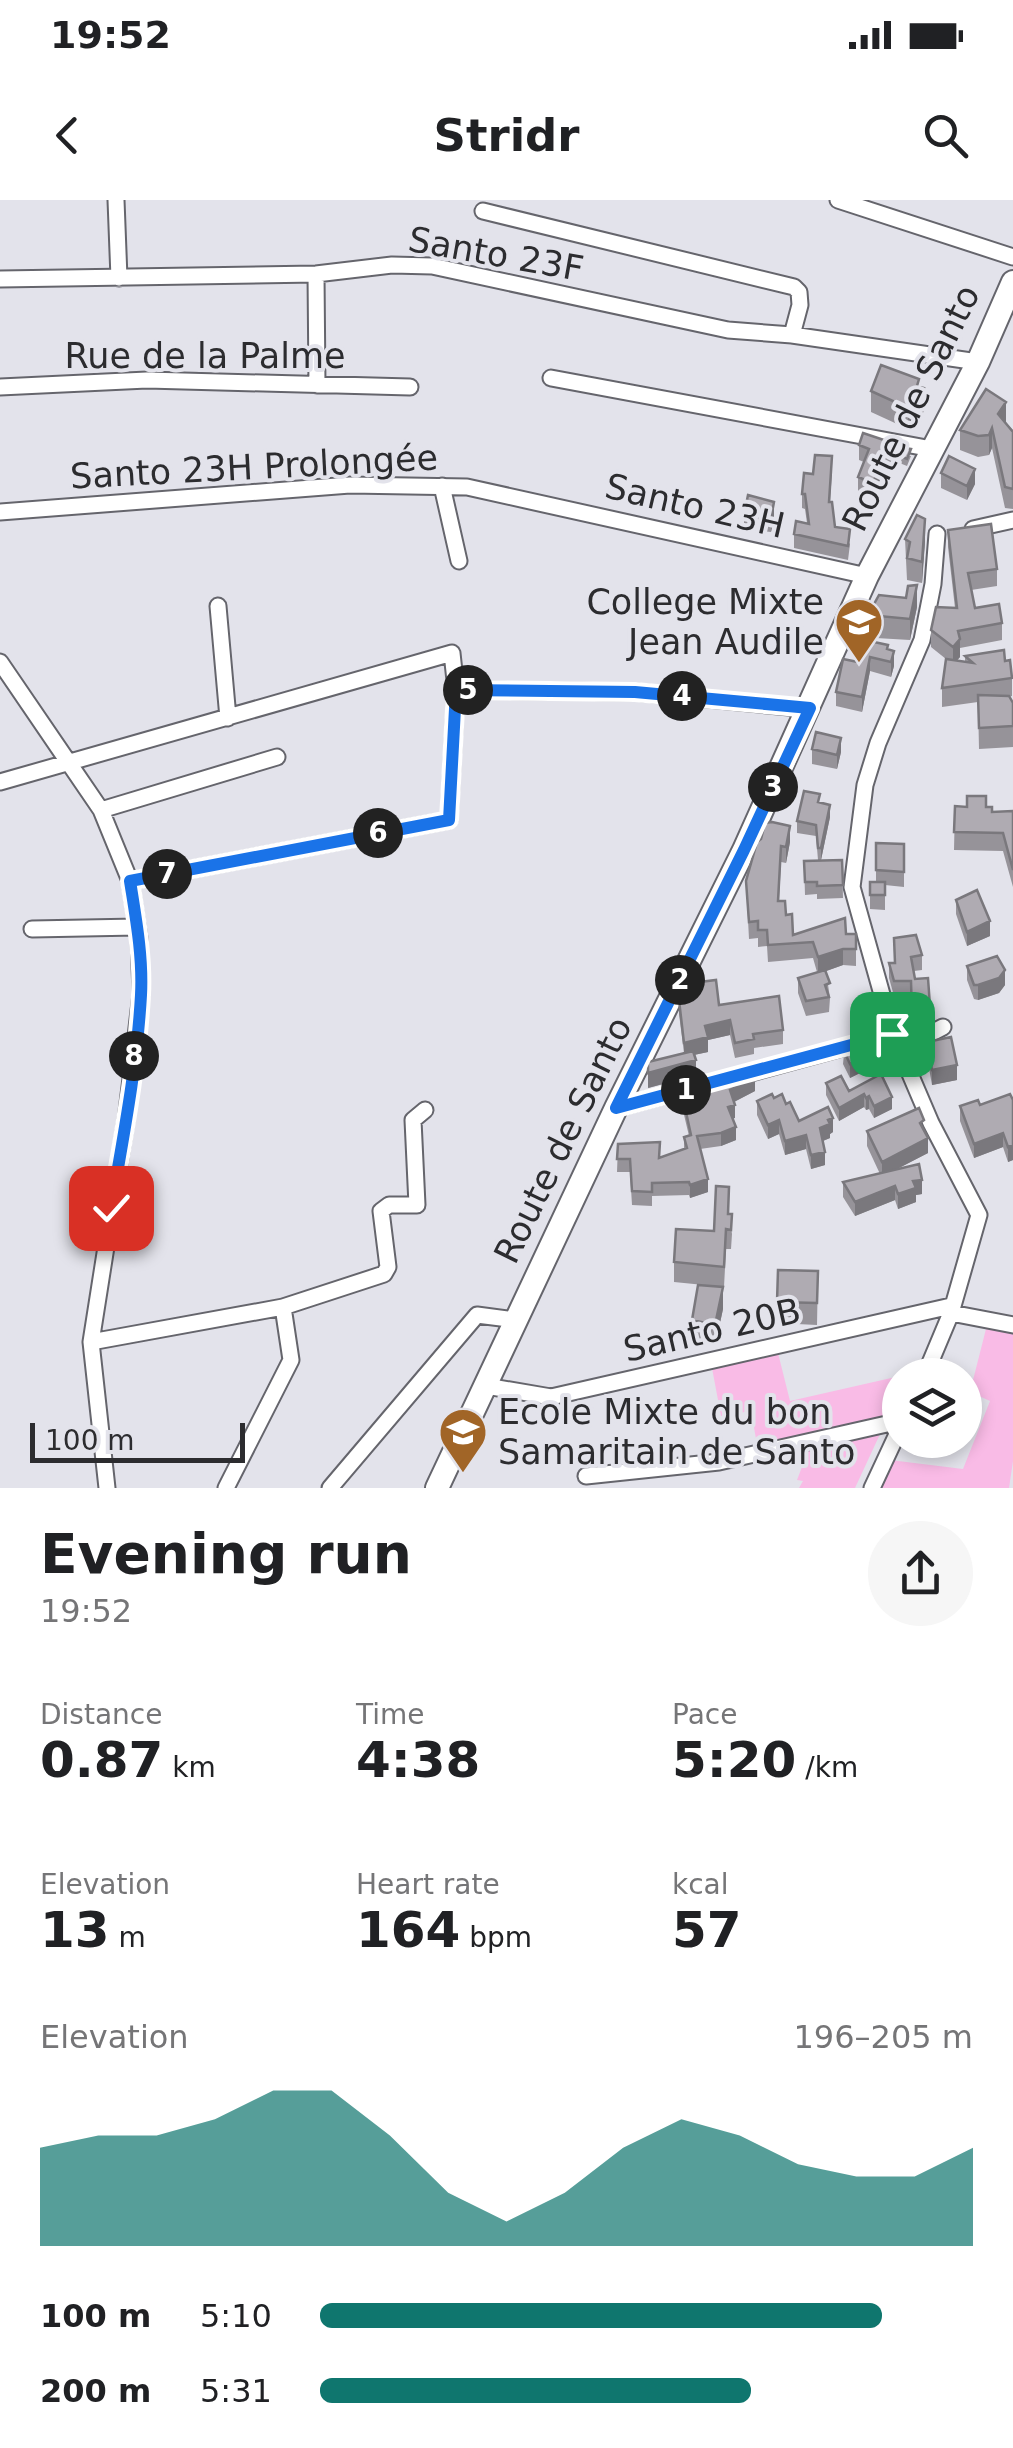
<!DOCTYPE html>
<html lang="en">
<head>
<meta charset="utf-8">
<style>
	:root { --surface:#fff; --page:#f6f6f6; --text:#202124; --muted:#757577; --accent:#0f766e }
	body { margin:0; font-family:"DejaVu Sans",sans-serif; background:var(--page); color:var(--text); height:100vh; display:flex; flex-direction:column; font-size:38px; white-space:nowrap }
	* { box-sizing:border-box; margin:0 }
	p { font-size:32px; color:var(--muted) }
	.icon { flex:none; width:55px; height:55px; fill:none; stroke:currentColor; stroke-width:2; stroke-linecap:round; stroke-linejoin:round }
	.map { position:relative; height:1288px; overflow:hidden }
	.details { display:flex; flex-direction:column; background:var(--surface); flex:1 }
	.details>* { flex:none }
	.fabs { position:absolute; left:882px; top:1158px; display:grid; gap:20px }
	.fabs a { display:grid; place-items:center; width:100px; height:100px; border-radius:50%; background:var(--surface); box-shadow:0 5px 15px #0003; font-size:50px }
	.scale { position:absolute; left:30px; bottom:25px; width:215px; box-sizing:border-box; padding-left:10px; border:5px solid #2c2c2f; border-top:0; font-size:28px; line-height:35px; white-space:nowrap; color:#2c2c2f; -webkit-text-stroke:8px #e3e3eb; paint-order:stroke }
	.pin { position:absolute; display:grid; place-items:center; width:85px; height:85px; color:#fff; margin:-42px; border-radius:20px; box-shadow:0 5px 15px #0006 }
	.km { position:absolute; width:50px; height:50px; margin:-25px; border-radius:50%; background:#222; color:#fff; font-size:28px; line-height:50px; text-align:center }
	.round { display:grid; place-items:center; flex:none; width:105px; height:105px; border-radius:52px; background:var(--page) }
	.overview { display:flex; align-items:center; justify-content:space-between; height:170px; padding:0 40px }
	h1 { font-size:55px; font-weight:700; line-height:75px }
	.figures { display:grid; grid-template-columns:repeat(3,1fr); gap:15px; height:170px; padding:10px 40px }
	.figures div { display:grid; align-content:center }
	.figures b { font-size:50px; font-weight:700 }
	.figures small { font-size:28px; font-weight:400 }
	.figures p { font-size:28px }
	.chart { height:280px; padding:20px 40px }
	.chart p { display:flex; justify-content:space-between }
	.chart svg { width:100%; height:180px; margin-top:10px; fill:var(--accent); opacity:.7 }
	ul { padding:0 40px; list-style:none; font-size:32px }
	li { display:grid; grid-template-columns:160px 120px 1fr; align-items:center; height:75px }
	li i { height:25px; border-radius:12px; background:var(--accent) }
	.status { display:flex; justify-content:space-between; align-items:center; height:70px; padding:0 50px; background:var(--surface); direction:ltr }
	.status svg { height:28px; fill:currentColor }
	header { display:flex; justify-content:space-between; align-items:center; height:130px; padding:0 40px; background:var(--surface); font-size:45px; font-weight:700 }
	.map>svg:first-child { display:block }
	.green { fill:#f9bbe6 }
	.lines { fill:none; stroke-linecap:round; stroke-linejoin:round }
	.street-casing { stroke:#65656c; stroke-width:19 }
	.primary-casing { stroke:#65656c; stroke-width:26 }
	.street { stroke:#fff; stroke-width:15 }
	.primary { stroke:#fff; stroke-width:22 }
	.wall { fill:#969399 }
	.shaded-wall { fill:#7a787d }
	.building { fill:#afabb2; stroke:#7a787d; stroke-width:2.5 }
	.route-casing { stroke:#fff; stroke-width:20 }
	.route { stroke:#1a73e8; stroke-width:12 }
	.labels { text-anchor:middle; stroke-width:8; stroke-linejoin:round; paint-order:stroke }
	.street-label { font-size:35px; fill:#2c2c2f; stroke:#e3e3eb }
	.poi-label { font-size:35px; fill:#2c2c2f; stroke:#e3e3eb; text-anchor:end }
</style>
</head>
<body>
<div class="status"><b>19:52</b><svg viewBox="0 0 49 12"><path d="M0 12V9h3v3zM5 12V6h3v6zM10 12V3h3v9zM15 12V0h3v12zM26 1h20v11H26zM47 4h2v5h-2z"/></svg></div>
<header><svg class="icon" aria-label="back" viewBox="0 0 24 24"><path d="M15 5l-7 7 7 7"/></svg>Stridr<svg class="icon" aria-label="search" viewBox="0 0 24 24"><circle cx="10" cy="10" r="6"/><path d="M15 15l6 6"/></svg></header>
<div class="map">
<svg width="1013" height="1288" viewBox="0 0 1013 1288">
	<rect width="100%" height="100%" fill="#e3e3eb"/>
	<path class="green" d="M987,1125l26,5v131l-4,27h-132l13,-28 73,9 27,-68 -20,-9z
		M778,1153l12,48 110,-25v15l-45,97h-56l4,-7 -6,-1 11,-29 -48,10 -9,-50 -30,5 -9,-48z"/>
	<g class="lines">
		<g class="street-casing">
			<path id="street" d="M116,0l3,78
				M838,0l175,57
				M483,11l311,76 5,5 1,13 -8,30
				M316,74l1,111
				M0,79l316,-5 76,-9 40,1 296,64 64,5 186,27
				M551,178l381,71
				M0,187l147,-7 263,7
				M442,286l17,75
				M0,312l350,-27 117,2 400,89
				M973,329l40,-9
				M218,406l10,112
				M0,462l101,148 29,71 9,57 2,56 -15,126 -35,222 16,146
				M456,490l179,2 175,17
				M0,582l452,-129 4,37 -7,130 -319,61
				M101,610l176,-53
				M32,729l105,-2
				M899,850l44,-23
				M736,877l157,-43
				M616,908l83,-22
				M951,1113l62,12
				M91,1142l192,-35 101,-33 4,-7 -7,-56 8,-6h28l-4,-85 12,-10
				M925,1175l26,-62 28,-98 -48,-92 -38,-89 -41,-147 13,-102 13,-42 44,-103 11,-56 4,-50
				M486,1186l65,11 400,-91
				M586,1276l133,-14 181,-41
				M226,1288l65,-128 -8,-53
				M330,1288l147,-173 39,5
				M872,1288l28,-60"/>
		</g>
		<g class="primary-casing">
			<path id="primary" d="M437,1288l179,-380 128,-258 123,-274 111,-214 35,-80"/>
		</g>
		<use href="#street" class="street"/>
		<use href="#primary" class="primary"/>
	</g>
	<path class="wall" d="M919,186l5,24 -4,11 -8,-3 -4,11 -37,-17v-21z
		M1006,223l7,7v79l-8,-1 -13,-60 -3,7 -11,2 -18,-7v-20z
		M863,233l33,25 -4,12 -7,-3 -12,30 -15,-6v-14l6,-15 -5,-2v-15z
		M897,255l14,1 -4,10 -10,-4z
		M832,271l-2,31 5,25 15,17 -2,16 -54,-12v-14l13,-11 -2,-14 -3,-1v-14l11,-20z
		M941,273l34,11 -8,16 -26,-12z
		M744,315l30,2 -3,15 -27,-3z
		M948,330l49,39v17l-26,4 4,18 27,15v17l-42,8v9l-3,3 8,2v-6l40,5 7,17v18l-3,1 4,6v44l-34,2 -1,-47 -36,5v-19l4,-29 -15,-12v-17l24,-22 -7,-61z
		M905,339l20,2 -3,42 -15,-3z
		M917,407l-7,33 -34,-2v4l12,8 6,16 -3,11 -21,-6 -8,41 -26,-6v-14l22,-30 10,-35v-12z
		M812,549l29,3 -4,17 -25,-5z
		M820,603l10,14 -9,43h-3l-2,-24 -19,-3v-12z
		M955,606l31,1 6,5 21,-1v76l-10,-36 -49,-1z
		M757,642h33l-4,21 -5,-1 -2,39 7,14 7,20 63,-1v32l-13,-1 -17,6 4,27 -1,14 -23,4 -8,-23v-15l19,-6 -4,-14 -45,4 -1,-16 -9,1v-9l-9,1 -3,-58z
		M876,643l28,1v43l-19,-2v25l-15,-1v-27h6z
		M842,660l1,38 -26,1v-5l-12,1 -1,-34z
		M956,700l34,36 -23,10 -11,-32z
		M894,738l28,17v15l-8,1 1,8 15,42 -18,9 -1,-34h-17l-5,-18v-15h5z
		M967,766l38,19 -6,8 -21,7 -4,-1 -7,-19z
		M679,800l40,5 64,25v14l-29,4v6l-19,4 -5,-23 -22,5v12l-14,3 2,20 -48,13 36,-35 -5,-39z
		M927,842l30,38 -25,5 -5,-28z
		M845,844l27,23 -22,11 -7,-14z
		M881,874l11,35 -18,9 -5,-9 -3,1 -2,-3 -25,14 -13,-26v-12l23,8z
		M681,889l74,2 -21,11 1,16h-2l3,22 -15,6 -21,3 8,43 -18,6 -1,-3 -37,1v10l-20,-1 -2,-33h-13l1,-28 42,13 24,-7v-13l5,-1 -8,-34z
		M774,898l12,6 13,17 34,11 -3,2v4l-7,3 2,24 -14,4 -5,-20 -21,6 -6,-21 -11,5 -11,-24v-14z
		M1013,900v60l-5,2 -5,-15 -29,11 -14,-37v-15l20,-1z
		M867,931l57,1 4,21 -34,17 28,24 -6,1v7l-18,7 -3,-9 -40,16 -12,-19v-15l37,-8 -13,-28z
		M729,1014l3,20 -1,15h-5l-2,38 -50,-5v-20l40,-31z
		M818,1071l-1,54 -40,-2v-21z
		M723,1109l-8,37 -23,-4v-22z"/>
	<path class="shaded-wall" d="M924,188v22l-4,11v-21z
		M912,197v21l-4,11v-21z
		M1006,202v21l-8,-9z
		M992,228v20l-3,7v-20z
		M896,244v14l-4,12v-15z
		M885,252v15l-12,30v-14z
		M975,269v15l-8,16v-14z
		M774,302v15l-3,15v-14z
		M925,319v22l-3,42v-21z
		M917,385v22l-7,33v-21z
		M960,439v18l-7,8v-18z
		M894,451v15l-3,11v-15z
		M870,457v14l-8,41v-15z
		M841,538v14l-4,17v-14z
		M830,605v12l-9,43v-12z
		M790,626v16l-4,21v-16z
		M990,721v15l-23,10v-14z
		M843,749v16l-25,9v-17z
		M1005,770v15l-6,8 -21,7v-15z
		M930,806v15l-18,9v-14z
		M730,820v15l-22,5v12l-24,5v-14l21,-17z
		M872,853v14l-22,11v-14z
		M696,860v15l-48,13v-15z
		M957,865v15l-25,5v-15z
		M755,878v13l-25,13v-14z
		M864,894v13l-25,14v-13z
		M869,896v13l-3,1v-12z
		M892,897v12l-18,9v-12z
		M735,905v13l-7,2v-13z
		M833,918v14l-3,2v4l-10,4v-14z
		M779,920v14l-11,5v-14z
		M736,927v13l-15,6v-13z
		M1003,933v14l-29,11v-14z
		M806,935v14l-21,6v-14z
		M928,938v15l-46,24v-15z
		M1013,945v15l-5,2v-15z
		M825,952v13l-14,4v-14z
		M708,979v13l-18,6v-13z
		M922,980v14l-6,1v7l-18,7v-15l15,-13z
		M895,986v14l-40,16v-14z
		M723,1087v22l-8,37v-21z"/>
	<path class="building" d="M881,165l38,14 -2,7 7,2 -4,12 -8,-3 -4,11 -37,-17z
		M986,189l20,13 -8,12 15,18v57l-8,-2 -13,-59 -3,7 -11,1 -18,-6z
		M863,233l33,11 -4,11 -7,-3 -12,31 -15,-6 11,-28 -10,-4z
		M899,247l12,2 -4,10 -10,-4z
		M815,255l17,1 -3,46h3l3,25 15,2 -2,17 -54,-12 2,-13 13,3 -4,-30h-3l2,-21 9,1z
		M949,256l26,13 -8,17 -26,-13z
		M748,295l26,7 -3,16 -27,-3z
		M917,315l8,4 -3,43 -15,-4 3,-16 -5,-3z
		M991,324l6,45 -29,4 7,35 24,-4 3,19 -44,8 2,8 -7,8 -22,-17 5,-23 21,1 -9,-78z
		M917,385l-7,34 -42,-4 11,-20 27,3 2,-12z
		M867,427l9,2 -2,13 14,3 -1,4 7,2 -3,11 -21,-5 -8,40 -26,-5 7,-33 15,3z
		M1004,450l1,11 5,-1 2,18 -70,10 4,-29 27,4 -8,-7z
		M978,495l31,1 4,7v23l-34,2z
		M816,532l25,6 -4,17 -25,-6z
		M804,591l16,3 -2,8 12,3 -9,43h-3l-2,-23 -19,-4z
		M967,596h19v11h6v5l21,-1v59l-10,-37 -49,-1 1,-26 12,1z
		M772,622l18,4 -4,21 -5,-1 -3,55h7l1,14 6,-1 1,21 52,-17 1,16h10v15h-13l-25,8 -5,-15 -45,3 -1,-15h-9v-9l-9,1 -3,-41 11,-39 4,-3 4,-16z
		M876,643l28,1v28l-28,-2z
		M842,660l1,25 -26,1v-4h-12l-1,-21z
		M870,682h15v13h-15z
		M977,690l13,31 -23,11 -11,-32z
		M916,735l6,20 -11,2 4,22 13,-1 2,28 -18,10 -1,-35h-17l-5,-18h6l-1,-25z
		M997,756l8,14 -6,8 -21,7h-4l-7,-19z
		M825,770l5,13 -5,2 4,12 -23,4 -8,-23z
		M716,780l3,25 60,-9 4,34 -30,4 1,5 -19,4 -5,-23 -25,6 3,11 -24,6 -5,-43 13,-17z
		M951,837l6,28 -25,5 -5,-28z
		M866,838l6,15 -22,11 -7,-15 3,-2 -1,-3z
		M693,851l3,9 -48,13v-11z
		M752,870l3,8 -25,12 5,15 -7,2 8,20 -15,6 -24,3 11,43 -18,6 -1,-3 -37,1v9l-20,-1 -2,-32h-13l1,-15 42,-2 -1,16 28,-10 -3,-11 7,-2 -10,-46z
		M881,874l11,23 -18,9 -5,-10 -3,2 -2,-4 -25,14 -13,-25 15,-7 8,15z
		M772,894l2,4 8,-4 4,10 4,-2 9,19 29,-14 5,11 -5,2 2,4 -10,4 5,24 -14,3 -5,-20 -21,6 -6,-21 -11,5 -11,-24z
		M1010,894l3,6v45l-5,2 -5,-14 -29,11 -14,-38 18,-6 2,5z
		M919,908l5,12 -4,3 8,15 -46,24 -15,-31z
		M919,964l3,16 -9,1 3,7 -18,6 -3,-8 -40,16 -12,-20z
		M716,986l13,1 -1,27h4l-1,16 -5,-1 -2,38 -50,-5 2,-33 38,2z
		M778,1070l40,1 -1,32 -40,-1z
		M698,1085l25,2 -8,38 -23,-5z"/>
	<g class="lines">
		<g class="route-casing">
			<path id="route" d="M111,1008c12,-70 26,-141 30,-213 2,-38 -5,-76 -11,-114l319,-61 7,-130 179,2 175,16 -66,142 -128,258 276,-74"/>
		</g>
		<use href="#route" class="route"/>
	</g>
	<defs>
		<g id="school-pin" transform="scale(2.5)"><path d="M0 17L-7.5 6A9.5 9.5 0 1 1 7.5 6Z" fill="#a16527" stroke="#e3e3eb"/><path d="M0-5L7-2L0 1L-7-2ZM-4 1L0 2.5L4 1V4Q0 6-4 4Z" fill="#fff"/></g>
	</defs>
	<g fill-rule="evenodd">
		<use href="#school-pin" x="859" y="422"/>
		<use href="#school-pin" x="463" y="1232"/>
	</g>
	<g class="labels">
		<g class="street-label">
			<text transform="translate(496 54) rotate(10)" y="12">Santo 23F</text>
			<text x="205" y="168">Rue de la Palme</text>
			<text transform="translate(911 208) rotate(-64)" y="12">Route de Santo</text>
			<text transform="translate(254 267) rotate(-3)" y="12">Santo 23H Prolongée</text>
			<text transform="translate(695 306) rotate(13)" y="12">Santo 23H</text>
			<text transform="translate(563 940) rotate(-64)" y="12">Route de Santo</text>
			<text transform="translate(712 1130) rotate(-13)" y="12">Santo 20B</text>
		</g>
		<g class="poi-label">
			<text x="824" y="414">College Mixte<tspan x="824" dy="40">Jean Audile</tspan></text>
			<text x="498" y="1224" text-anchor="start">Ecole Mixte du bon<tspan x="498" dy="40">Samaritain de Santo</tspan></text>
		</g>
	</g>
</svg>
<div class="fabs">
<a><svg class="icon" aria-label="layers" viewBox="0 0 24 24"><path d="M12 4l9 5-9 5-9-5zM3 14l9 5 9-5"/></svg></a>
</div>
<div class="scale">100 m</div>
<div class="pin" style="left:892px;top:834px;background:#1e9e55"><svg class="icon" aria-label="arrive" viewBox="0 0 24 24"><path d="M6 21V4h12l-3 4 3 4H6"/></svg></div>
<div class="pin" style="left:111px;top:1008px;background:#d93025"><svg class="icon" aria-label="check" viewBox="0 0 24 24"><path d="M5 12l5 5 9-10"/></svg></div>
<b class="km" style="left:686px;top:890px">1</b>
<b class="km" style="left:680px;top:780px">2</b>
<b class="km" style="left:773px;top:587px">3</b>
<b class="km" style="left:682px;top:496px">4</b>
<b class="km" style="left:468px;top:490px">5</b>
<b class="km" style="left:378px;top:633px">6</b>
<b class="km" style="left:167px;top:674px">7</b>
<b class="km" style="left:134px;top:856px">8</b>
</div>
<section class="details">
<div class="overview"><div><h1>Evening run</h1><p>19:52</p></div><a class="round"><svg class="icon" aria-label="share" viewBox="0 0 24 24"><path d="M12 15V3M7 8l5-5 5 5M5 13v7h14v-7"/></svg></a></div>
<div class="figures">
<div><p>Distance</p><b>0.87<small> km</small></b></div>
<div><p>Time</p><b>4:38</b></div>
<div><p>Pace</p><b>5:20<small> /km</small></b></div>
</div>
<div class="figures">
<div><p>Elevation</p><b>13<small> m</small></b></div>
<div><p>Heart rate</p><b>164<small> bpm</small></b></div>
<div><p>kcal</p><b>57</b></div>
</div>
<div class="chart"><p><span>Elevation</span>196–205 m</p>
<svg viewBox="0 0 160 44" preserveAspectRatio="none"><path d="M0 44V20L10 17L20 17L30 13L40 6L50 6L60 17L70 31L80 38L90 31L100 20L110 13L120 17L130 24L140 27L150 27L160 20V44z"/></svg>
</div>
<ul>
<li><b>100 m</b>5:10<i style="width:86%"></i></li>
<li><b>200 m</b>5:31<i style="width:66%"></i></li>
</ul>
</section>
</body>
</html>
